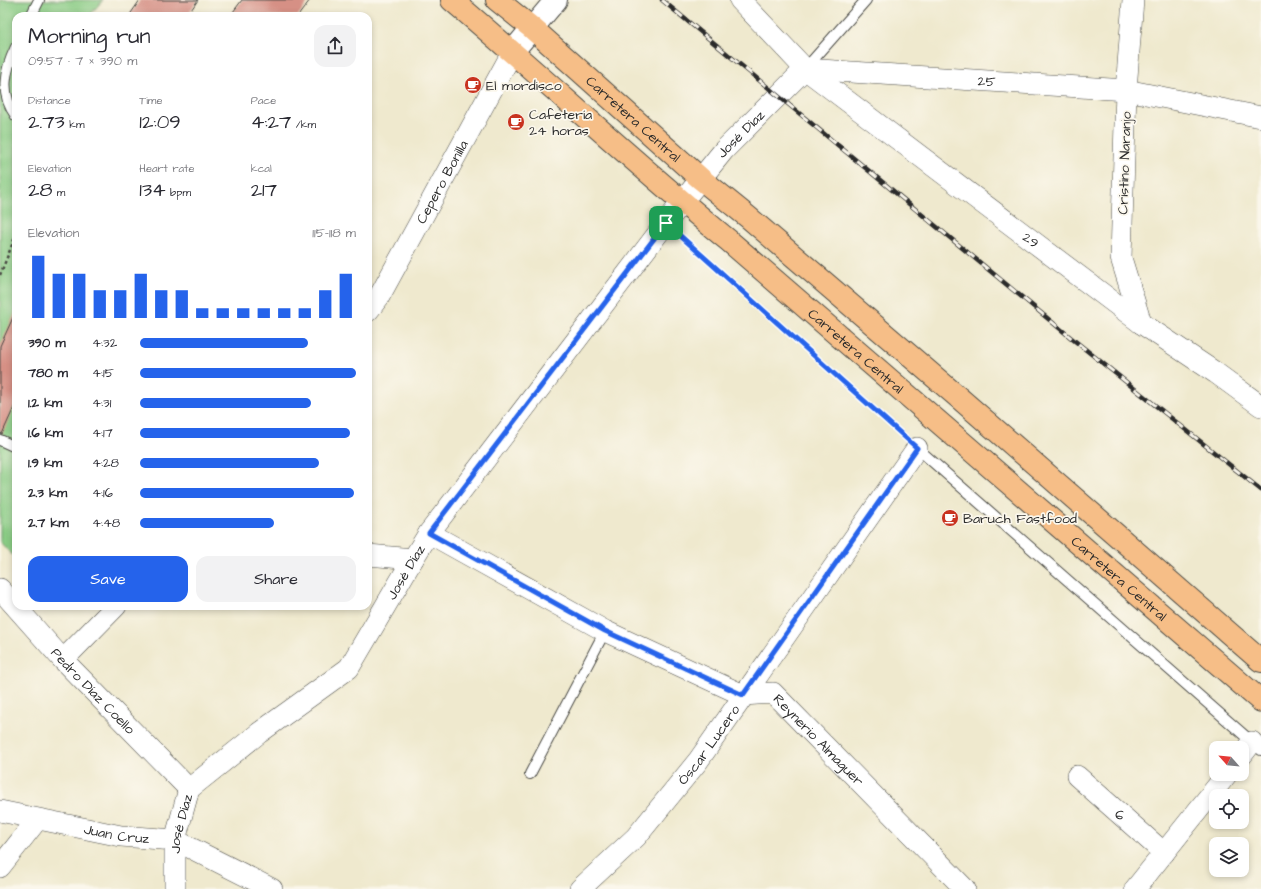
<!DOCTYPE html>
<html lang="en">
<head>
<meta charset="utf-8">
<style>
	:root { --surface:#fff; --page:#f2f2f3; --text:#2b2b33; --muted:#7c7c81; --accent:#2563eb }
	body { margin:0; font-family:"Architects Daughter",sans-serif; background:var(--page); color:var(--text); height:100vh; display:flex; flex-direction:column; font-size:15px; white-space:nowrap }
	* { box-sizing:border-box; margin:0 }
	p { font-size:13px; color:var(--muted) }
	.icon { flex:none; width:22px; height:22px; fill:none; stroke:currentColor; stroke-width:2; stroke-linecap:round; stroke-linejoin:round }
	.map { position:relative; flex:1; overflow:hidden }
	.drawer { position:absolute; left:12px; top:12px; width:360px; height:598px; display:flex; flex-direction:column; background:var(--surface); border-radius:12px; box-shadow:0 2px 6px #0003 }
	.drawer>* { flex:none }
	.needle { width:26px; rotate:297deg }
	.controls { position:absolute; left:1209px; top:741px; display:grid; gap:8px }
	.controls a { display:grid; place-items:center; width:40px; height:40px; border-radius:8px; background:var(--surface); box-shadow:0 2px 6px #0003; font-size:20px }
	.pin { position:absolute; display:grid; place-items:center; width:34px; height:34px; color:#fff; margin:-17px; border-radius:8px; box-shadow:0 2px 6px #0006 }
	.round { display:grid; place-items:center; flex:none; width:42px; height:42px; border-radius:12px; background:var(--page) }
	.headline { display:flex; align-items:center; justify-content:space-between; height:68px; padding:0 16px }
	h1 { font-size:22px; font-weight:600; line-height:30px }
	.metrics { display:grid; grid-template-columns:repeat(3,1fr); gap:6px; height:68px; padding:4px 16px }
	.metrics div { display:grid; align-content:center }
	.metrics b { font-size:20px; font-weight:600 }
	.metrics small { font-size:11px; font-weight:400 }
	.metrics p { font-size:11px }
	.chart { height:112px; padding:8px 16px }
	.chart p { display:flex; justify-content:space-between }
	.chart svg { width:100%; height:72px; margin-top:4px; stroke:var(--accent); stroke-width:6 }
	.action { display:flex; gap:8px; margin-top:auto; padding:8px 16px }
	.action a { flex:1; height:46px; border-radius:12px; background:var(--accent); color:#fff; font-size:16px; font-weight:600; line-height:46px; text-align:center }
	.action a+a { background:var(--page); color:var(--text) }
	ul { padding:0 16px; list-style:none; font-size:13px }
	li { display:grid; grid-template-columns:64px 48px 1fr; align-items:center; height:30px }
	li i { height:10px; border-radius:5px; background:var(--accent) }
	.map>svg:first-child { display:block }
	.green { fill:#89cb84; stroke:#5a7b58 }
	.building { fill:#d69085 }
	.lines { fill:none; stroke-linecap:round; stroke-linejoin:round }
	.service-casing { stroke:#484843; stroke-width:12 }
	.minor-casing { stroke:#484843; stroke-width:22 }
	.tertiary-casing { stroke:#484843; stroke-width:24 }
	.primary-casing { stroke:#484843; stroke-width:24 }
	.path { stroke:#484843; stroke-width:2.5; stroke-dasharray:3 3; stroke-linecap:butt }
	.service { stroke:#fff; stroke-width:10 }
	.minor { stroke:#fff; stroke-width:21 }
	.tertiary { stroke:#fff; stroke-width:22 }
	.primary { stroke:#f6be87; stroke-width:22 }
	.rail-casing { stroke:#2b2b2b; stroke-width:4.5 }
	.rail { stroke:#fbf7ec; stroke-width:3; stroke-dasharray:9; stroke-linecap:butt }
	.route-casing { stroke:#fff; stroke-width:8 }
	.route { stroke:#2563eb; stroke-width:5 }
	.labels { text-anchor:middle; stroke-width:3.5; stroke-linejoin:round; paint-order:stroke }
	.street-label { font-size:14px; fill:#2b2b2b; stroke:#fbf7ec }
	.poi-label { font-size:14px; fill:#2b2b2b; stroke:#fbf7ec; text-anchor:start }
</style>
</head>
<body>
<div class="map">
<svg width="1261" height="889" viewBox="0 0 1261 889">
	<rect width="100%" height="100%" fill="#fbf7ec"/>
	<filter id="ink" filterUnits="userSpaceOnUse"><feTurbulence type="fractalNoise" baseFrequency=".025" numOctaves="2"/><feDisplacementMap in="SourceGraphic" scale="8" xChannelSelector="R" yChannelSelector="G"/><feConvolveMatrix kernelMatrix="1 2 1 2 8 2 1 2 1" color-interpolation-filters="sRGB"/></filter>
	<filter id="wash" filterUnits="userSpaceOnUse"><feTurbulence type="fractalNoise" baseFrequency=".012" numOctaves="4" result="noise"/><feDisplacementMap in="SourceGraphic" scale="16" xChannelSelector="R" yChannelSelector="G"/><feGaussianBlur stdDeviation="0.9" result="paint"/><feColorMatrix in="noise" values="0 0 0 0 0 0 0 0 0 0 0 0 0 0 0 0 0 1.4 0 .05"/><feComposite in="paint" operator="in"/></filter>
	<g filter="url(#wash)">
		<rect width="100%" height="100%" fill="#efe9ce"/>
		<path class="green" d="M0,0h103l-14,16h-73v543l-16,-17z"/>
		<g id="blocks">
			<path class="building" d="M140,0h58l-11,16h-58z
				M242,0h68l-12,16h-68z
				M16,311v92l-14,31 -2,-1v-87z"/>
		</g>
	</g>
	<g filter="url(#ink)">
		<use href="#blocks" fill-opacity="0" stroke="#484843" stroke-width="1"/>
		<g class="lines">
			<g class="service-casing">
				<path id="service" d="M31,16l8,-16
					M16,47c-12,25 -16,47 0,69
					M805,69l61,-69
					M0,440l13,6h3
					M917,448l344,302
					M530,774l75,-143"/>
			</g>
			<g class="minor-casing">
				<g id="minor">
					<path id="s1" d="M740,0l65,69 336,254 75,50 45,33"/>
					<path d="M1133,0l-7,90 -5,168 20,65"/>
					<path id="s2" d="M805,69l321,21 135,27"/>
					<path id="s3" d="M368,311l11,-14 134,-246"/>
					<path id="s4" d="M429,533l176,98 138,64 30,-2 192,196"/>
					<path d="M368,555l45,4"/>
					<path id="s5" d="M0,589l63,71 126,129"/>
					<path d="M63,660l53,-54"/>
					<path d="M1242,755l10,-13"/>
					<path id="s6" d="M1077,776l87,77"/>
					<path id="s7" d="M0,811l121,25 54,4 97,49"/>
					<path d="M0,867l37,-47"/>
					<path id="s8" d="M175,889v-49l14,-51 70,-56 90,-65 64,-109 16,-26 253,-331 42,-52 81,-81"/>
					<path id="s9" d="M580,889l56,-52 62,-76 219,-313"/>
					<path d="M1135,889l92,-115"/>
				</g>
			</g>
			<g class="tertiary-casing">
				<path id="tertiary" d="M513,51l43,-51"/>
			</g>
			<g class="primary-casing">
				<g id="primary">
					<path id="s10" d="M452,0c93,79 182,163 276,240l533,461"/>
					<path id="s11" d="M497,0l35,28 169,151 47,38 210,180 303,264"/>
				</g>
			</g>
			<path class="path" d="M682,238l218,195
				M0,275l16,-40"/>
			<use href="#service" class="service"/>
			<use href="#minor" class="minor"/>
			<use href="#tertiary" class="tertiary"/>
			<use href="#primary" class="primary"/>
			<g class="rail-casing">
				<path id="rail" d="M662,0l413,341 186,149"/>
			</g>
			<use href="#rail" class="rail"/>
		</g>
	</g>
	<g class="lines" filter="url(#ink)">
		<g class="route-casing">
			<path id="route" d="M666,223l251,225 -174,247 -138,-64 -176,-98z"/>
		</g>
		<use href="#route" class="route"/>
	</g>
	<defs>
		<g id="cafe-disc" transform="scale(0.9)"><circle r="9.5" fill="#c8321e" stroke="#fbf7ec"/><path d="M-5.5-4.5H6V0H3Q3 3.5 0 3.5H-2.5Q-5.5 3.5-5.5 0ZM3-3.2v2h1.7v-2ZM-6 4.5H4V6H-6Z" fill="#fff"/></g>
	</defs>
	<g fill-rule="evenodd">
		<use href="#cafe-disc" x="473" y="85"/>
		<use href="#cafe-disc" x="516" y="122"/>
		<use href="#cafe-disc" x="950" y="518"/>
	</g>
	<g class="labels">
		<g class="street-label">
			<text dy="5" stroke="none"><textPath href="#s2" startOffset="182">25</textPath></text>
			<text dy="5" stroke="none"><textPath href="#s11" startOffset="181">Carretera Central</textPath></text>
			<text dy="5" stroke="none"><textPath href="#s8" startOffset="966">José Diaz</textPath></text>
			<text transform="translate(1124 163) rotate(-88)" y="5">Cristino Naranjo</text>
			<text dy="5" stroke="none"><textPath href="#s3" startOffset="149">Cepero Bonilla</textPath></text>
			<text dy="5" stroke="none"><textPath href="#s1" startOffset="378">29</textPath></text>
			<text dy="5" stroke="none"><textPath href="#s10" startOffset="535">Carretera Central</textPath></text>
			<text dy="5" stroke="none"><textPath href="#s8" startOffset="414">José Díaz</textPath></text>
			<text dy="5" stroke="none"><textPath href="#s10" startOffset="883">Carretera Central</textPath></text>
			<text dy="5" stroke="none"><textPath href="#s5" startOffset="138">Pedro Díaz Coello</textPath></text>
			<text dy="5" stroke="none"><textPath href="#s4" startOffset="449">Reynerio Almaguer</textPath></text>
			<text dy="5" stroke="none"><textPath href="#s9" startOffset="194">Óscar Lucero</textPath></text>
			<text dy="5" stroke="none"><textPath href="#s6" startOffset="58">6</textPath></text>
			<text dy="5" stroke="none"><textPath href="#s8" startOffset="66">José Díaz</textPath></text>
			<text dy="5" stroke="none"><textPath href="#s7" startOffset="119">Juan Cruz</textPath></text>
		</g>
		<g class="poi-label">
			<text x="486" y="90">El mordisco</text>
			<text x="529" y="119">Cafetería<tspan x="529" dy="16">24 horas</tspan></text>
			<text x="963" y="523">Baruch Fastfood</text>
		</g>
	</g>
</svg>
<div class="controls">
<a><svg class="needle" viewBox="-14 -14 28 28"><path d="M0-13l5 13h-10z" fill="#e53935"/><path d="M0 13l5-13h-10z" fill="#7c7c81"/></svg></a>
<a><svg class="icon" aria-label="locate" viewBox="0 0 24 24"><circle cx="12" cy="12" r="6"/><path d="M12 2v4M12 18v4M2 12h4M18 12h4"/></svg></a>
<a><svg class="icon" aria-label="layers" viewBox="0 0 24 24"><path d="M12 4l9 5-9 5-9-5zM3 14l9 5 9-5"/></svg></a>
</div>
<div class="pin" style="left:666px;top:223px;background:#1e9e55"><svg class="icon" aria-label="arrive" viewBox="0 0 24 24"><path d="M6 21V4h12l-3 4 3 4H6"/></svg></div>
<section class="drawer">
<div class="headline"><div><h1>Morning run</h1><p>09:57 · 7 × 390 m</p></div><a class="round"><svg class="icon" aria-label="share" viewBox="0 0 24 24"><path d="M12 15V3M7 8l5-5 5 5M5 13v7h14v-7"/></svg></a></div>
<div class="metrics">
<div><p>Distance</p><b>2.73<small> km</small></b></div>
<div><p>Time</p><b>12:09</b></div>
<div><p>Pace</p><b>4:27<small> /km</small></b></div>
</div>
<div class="metrics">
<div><p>Elevation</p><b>28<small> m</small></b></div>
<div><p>Heart rate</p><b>134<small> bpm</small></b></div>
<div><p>kcal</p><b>217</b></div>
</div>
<div class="chart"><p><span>Elevation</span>115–118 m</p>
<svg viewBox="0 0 160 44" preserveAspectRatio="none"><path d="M5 44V6M15 44V17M25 44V17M35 44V27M45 44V27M55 44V17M65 44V27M75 44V27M85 44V38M95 44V38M105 44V38M115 44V38M125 44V38M135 44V38M145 44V27M155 44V17"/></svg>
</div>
<ul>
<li><b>390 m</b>4:32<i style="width:78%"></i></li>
<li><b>780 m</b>4:15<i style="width:100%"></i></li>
<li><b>1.2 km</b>4:31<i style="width:79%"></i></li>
<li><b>1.6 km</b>4:17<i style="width:97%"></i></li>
<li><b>1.9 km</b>4:28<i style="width:83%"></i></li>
<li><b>2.3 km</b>4:16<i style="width:99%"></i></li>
<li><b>2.7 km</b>4:48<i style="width:62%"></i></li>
</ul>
<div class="action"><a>Save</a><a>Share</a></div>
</section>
</div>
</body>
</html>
